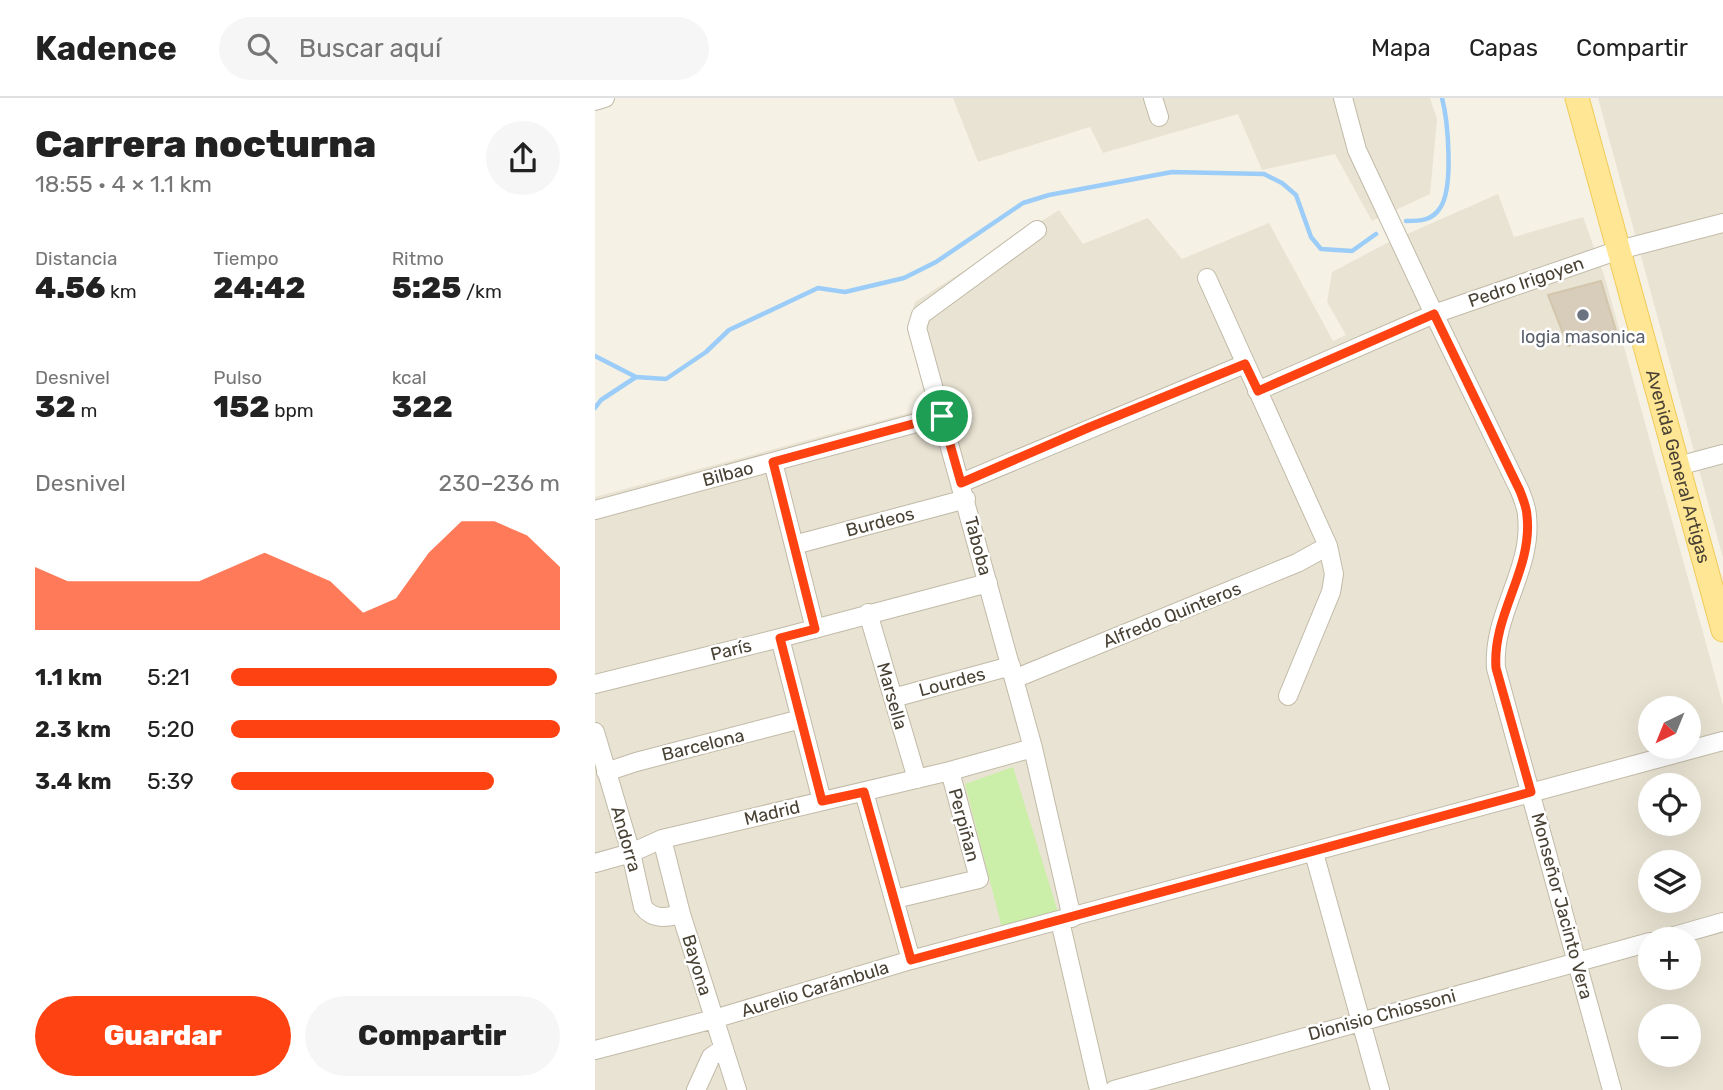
<!DOCTYPE html>
<html lang="es">
<head>
<meta charset="utf-8">
<style>
	:root { --surface:#fff; --page:#f6f6f6; --text:#222; --muted:#767676; --line:#e0e0e0; --accent:#ff4212 }
	body { margin:0; font-family:Rubik,sans-serif; background:var(--page); color:var(--text); height:100vh; display:flex; flex-direction:column; font-size:26px; white-space:nowrap }
	* { box-sizing:border-box; margin:0 }
	p { font-size:23px; color:var(--muted) }
	.icon { flex:none; width:38px; height:38px; fill:none; stroke:currentColor; stroke-width:2; stroke-linecap:round; stroke-linejoin:round }
	.map { position:relative; flex:1; overflow:hidden }
	.details { display:flex; flex-direction:column; background:var(--surface); width:595px }
	.details>* { flex:none }
	.needle { width:46px; rotate:223deg }
	.tools { position:absolute; left:1043px; top:598px; display:grid; gap:14px }
	.tools a { display:grid; place-items:center; width:63px; height:63px; border-radius:50%; background:var(--surface); box-shadow:0 7px 28px #0002; font-size:35px }
	.pin { position:absolute; display:grid; place-items:center; width:60px; height:60px; color:#fff; margin:-30px; border:4px solid #fff; border-radius:50%; box-shadow:0 2px 7px #0007 }
	.round { display:grid; place-items:center; flex:none; width:74px; height:74px; border-radius:37px; background:var(--page) }
	.overview { display:flex; align-items:center; justify-content:space-between; height:119px; padding:0 35px }
	h1 { font-size:38px; font-weight:800; line-height:52px }
	.stats { display:grid; grid-template-columns:repeat(3,1fr); gap:10px; height:119px; padding:7px 35px }
	.stats div { display:grid; align-content:center }
	.stats b { font-size:30px; font-weight:800 }
	.stats small { font-size:19px; font-weight:400 }
	.stats p { font-size:19px }
	.chart { height:196px; padding:14px 35px }
	.chart p { display:flex; justify-content:space-between }
	.chart svg { width:100%; height:126px; margin-top:7px; fill:var(--accent); opacity:.7 }
	.primary-button { display:flex; gap:14px; margin-top:auto; padding:14px 35px }
	.primary-button a { flex:1; height:80px; border-radius:42px; background:var(--accent); color:#fff; font-size:28px; font-weight:800; line-height:80px; text-align:center }
	.primary-button a+a { background:var(--page); color:var(--text) }
	ul { padding:0 35px; list-style:none; font-size:23px }
	li { display:grid; grid-template-columns:112px 84px 1fr; align-items:center; height:52px }
	li i { height:18px; border-radius:9px; background:var(--accent) }
	header { display:flex; align-items:center; gap:42px; box-sizing:border-box; height:98px; padding:0 35px; background:var(--surface); border-bottom:2px solid var(--line) }
	header strong { font-size:33px }
	nav { display:flex; gap:38px; margin-inline-start:auto; font-size:24px }
	.search { width:490px; height:63px; background:var(--page); display:flex; align-items:center; gap:18px; box-sizing:border-box; padding:0 24px; border-radius:38px; color:var(--muted); font-size:26px }
	main { display:flex; flex:1; min-height:0 }
	.map>svg:first-child { display:block }
	.residential { fill:#e9e3d3; fill-rule:evenodd }
	.green { fill:#cbeea9 }
	.lines { fill:none; stroke-linecap:round; stroke-linejoin:round }
	.stream { stroke:#9bcdf8; stroke-width:4.5 }
	.building { fill:#d8cdba; stroke:#d3c6ac; stroke-width:2 }
	.minor-casing { stroke:#c1baa7; stroke-width:20 }
	.major-casing { stroke:#f1cb57; stroke-width:25 }
	.minor { stroke:#fff; stroke-width:18 }
	.major { stroke:#ffe694; stroke-width:23 }
	.route-casing { stroke:#fff; stroke-width:14 }
	.route { stroke:#ff4212; stroke-width:9 }
	.worship-dot { fill:#6b7280; stroke:#fff; stroke-width:2.5 }
	.labels { text-anchor:middle; stroke-width:5; stroke-linejoin:round; paint-order:stroke }
	.street-label { font-size:18px; fill:#484134; stroke:#fff }
	.worship-label { font-size:18px; fill:#5b616d; stroke:#fff }
</style>
</head>
<body>
<header>
<strong>Kadence</strong>
<div class="search"><svg class="icon" aria-label="search" viewBox="0 0 24 24"><circle cx="10" cy="10" r="6"/><path d="M15 15l6 6"/></svg>Buscar aquí</div>
<nav><a>Mapa</a><a>Capas</a><a>Compartir</a></nav>
</header>
<main>
<section class="details">
<div class="overview"><div><h1>Carrera nocturna</h1><p>18:55 · 4 × 1.1 km</p></div><a class="round"><svg class="icon" aria-label="share" viewBox="0 0 24 24"><path d="M12 15V3M7 8l5-5 5 5M5 13v7h14v-7"/></svg></a></div>
<div class="stats">
<div><p>Distancia</p><b>4.56<small> km</small></b></div>
<div><p>Tiempo</p><b>24:42</b></div>
<div><p>Ritmo</p><b>5:25<small> /km</small></b></div>
</div>
<div class="stats">
<div><p>Desnivel</p><b>32<small> m</small></b></div>
<div><p>Pulso</p><b>152<small> bpm</small></b></div>
<div><p>kcal</p><b>322</b></div>
</div>
<div class="chart"><p><span>Desnivel</span>230–236 m</p>
<svg viewBox="0 0 160 44" preserveAspectRatio="none"><path d="M0 44V22L10 27L20 27L30 27L40 27L50 27L60 22L70 17L80 22L90 27L100 38L110 33L120 17L130 6L140 6L150 11L160 22V44z"/></svg>
</div>
<ul>
<li><b>1.1 km</b>5:21<i style="width:99%"></i></li>
<li><b>2.3 km</b>5:20<i style="width:100%"></i></li>
<li><b>3.4 km</b>5:39<i style="width:80%"></i></li>
</ul>
<div class="primary-button"><a>Guardar</a><a>Compartir</a></div>
</section>
<div class="map">
<svg width="1128" height="992" viewBox="0 0 1128 992">
	<rect width="100%" height="100%" fill="#f5f1e5"/>
	<path class="residential" d="M358,0h477l7,21 -7,75 -58,27 -37,-67 -73,16 -24,-56 -135,39 -13,-26 -112,35z
		M1003,0h125v460z
		M903,96l16,43 69,-20 22,61 118,427v385h-1128v-593l336,-90 -22,-83 6,-22 144,-92 24,34 65,-26 34,41 87,-36 64,118 13,-6 -19,-33 5,-30 57,-30zM1055,611h39v38h-39zM1055,688h39v38h-39zM1055,765h39v38h-39zM1055,842h39v38h-39zM1055,919h39v38h-39z"/>
	<path class="green" d="M418,669l45,145 -56,16 -37,-144z"/>
	<g class="lines">
		<path class="stream" d="M811,123c13,0 26,0 34,-13 14,-20 8,-87 2,-110
			M0,258l41,21
			M0,310l6,-8 35,-23 30,2 40,-27 23,-22 89,-42 27,4 59,-14 32,-16 87,-59 26,-8 123,-23 92,2 18,9 14,12 15,42 10,12 31,2 24,-17"/>
	</g>
	<path class="building" d="M1006,183l16,53 -49,12 -20,-51z"/>
	<g class="lines">
		<g class="minor-casing">
			<path id="minor" d="M558,0l6,19
				M748,0l14,52 77,164 86,177c3,8 7,17 7,25 6,54 -35,98 -31,152l116,422
				M0,3l10,-3
				M442,132l-116,85 -4,13 116,420 39,170
				M612,180l121,268 6,28 -3,18 -43,104
				M662,293l177,-77 185,-64 104,-27
				M178,364l42,167
				M1083,368l45,-12
				M366,385l284,-119
				M0,412l347,-94
				M199,447l172,-46
				M273,515l49,166
				M185,540l42,163
				M419,581l283,-116 31,-17
				M0,586l185,-46 208,-55
				M298,600l118,-32
				M0,634l36,121 12,54c10,13 23,11 38,7
				M11,674l30,-10 165,-43
				M269,694l47,168
				M67,741l19,75 56,176
				M719,755l66,237
				M0,765l36,-10 31,-14 288,-68 83,-23
				M300,801l84,-20 -29,-108
				M465,823l39,169
				M1065,842l63,-18
				M0,952l119,-31 197,-59 812,-219
				M101,992l15,-33 13,-9
				M519,992l536,-148"/>
		</g>
		<g class="major-casing">
			<g id="major">
				<path id="s1" d="M982,0l146,532"/>
			</g>
		</g>
		<use href="#minor" class="minor"/>
		<use href="#major" class="major"/>
	</g>
	<g class="lines">
		<g class="route-casing">
			<path id="route" d="M839,216l86,177c3,8 7,17 7,25 6,54 -35,98 -31,152l35,124 -620,168 -47,-168 -42,9 -42,-163 35,-9 -42,-167 169,-46 19,67 129,-56 155,-63 13,27z"/>
		</g>
		<use href="#route" class="route"/>
	</g>
	<circle class="worship-dot" cx="988" cy="217" r="7"/>
	<g class="labels">
		<g class="street-label">
			<text transform="translate(931 184) rotate(-19)" y="6">Pedro Irigoyen</text>
			<text dy="6" stroke="none"><textPath href="#s1" startOffset="382">Avenida General Artigas</textPath></text>
			<text transform="translate(133 376) rotate(-15)" y="6">Bilbao</text>
			<text transform="translate(285 424) rotate(-15)" y="6">Burdeos</text>
			<text transform="translate(383 448) rotate(75)" y="6">Taboba</text>
			<text transform="translate(577 517) rotate(-22)" y="6">Alfredo Quinteros</text>
			<text transform="translate(136 552) rotate(-14)" y="6">París</text>
			<text transform="translate(357 584) rotate(-15)" y="6">Lourdes</text>
			<text transform="translate(297 598) rotate(74)" y="6">Marsella</text>
			<text transform="translate(108 647) rotate(-14)" y="6">Barcelona</text>
			<text transform="translate(177 715) rotate(-13)" y="6">Madrid</text>
			<text transform="translate(369 727) rotate(75)" y="6">Perpiñan</text>
			<text transform="translate(31 741) rotate(74)" y="6">Andorra</text>
			<text transform="translate(967 808) rotate(75)" y="6">Monseñor Jacinto Vera</text>
			<text transform="translate(102 867) rotate(73)" y="6">Bayona</text>
			<text transform="translate(220 891) rotate(-17)" y="6">Aurelio Carámbula</text>
			<text transform="translate(787 917) rotate(-15)" y="6">Dionisio Chiossoni</text>
		</g>
		<g class="worship-label">
			<text x="988" y="245">logia masonica</text>
		</g>
	</g>
</svg>
<div class="tools">
<a><svg class="needle" viewBox="-14 -14 28 28"><path d="M0-13l5 13h-10z" fill="#e53935"/><path d="M0 13l5-13h-10z" fill="#767676"/></svg></a>
<a><svg class="icon" aria-label="locate" viewBox="0 0 24 24"><circle cx="12" cy="12" r="6"/><path d="M12 2v4M12 18v4M2 12h4M18 12h4"/></svg></a>
<a><svg class="icon" aria-label="layers" viewBox="0 0 24 24"><path d="M12 4l9 5-9 5-9-5zM3 14l9 5 9-5"/></svg></a>
<a>+</a>
<a>−</a>
</div>
<div class="pin" style="left:347px;top:318px;background:#1e9e55"><svg class="icon" aria-label="arrive" viewBox="0 0 24 24"><path d="M6 21V4h12l-3 4 3 4H6"/></svg></div>
</div>
</main>
</body>
</html>
